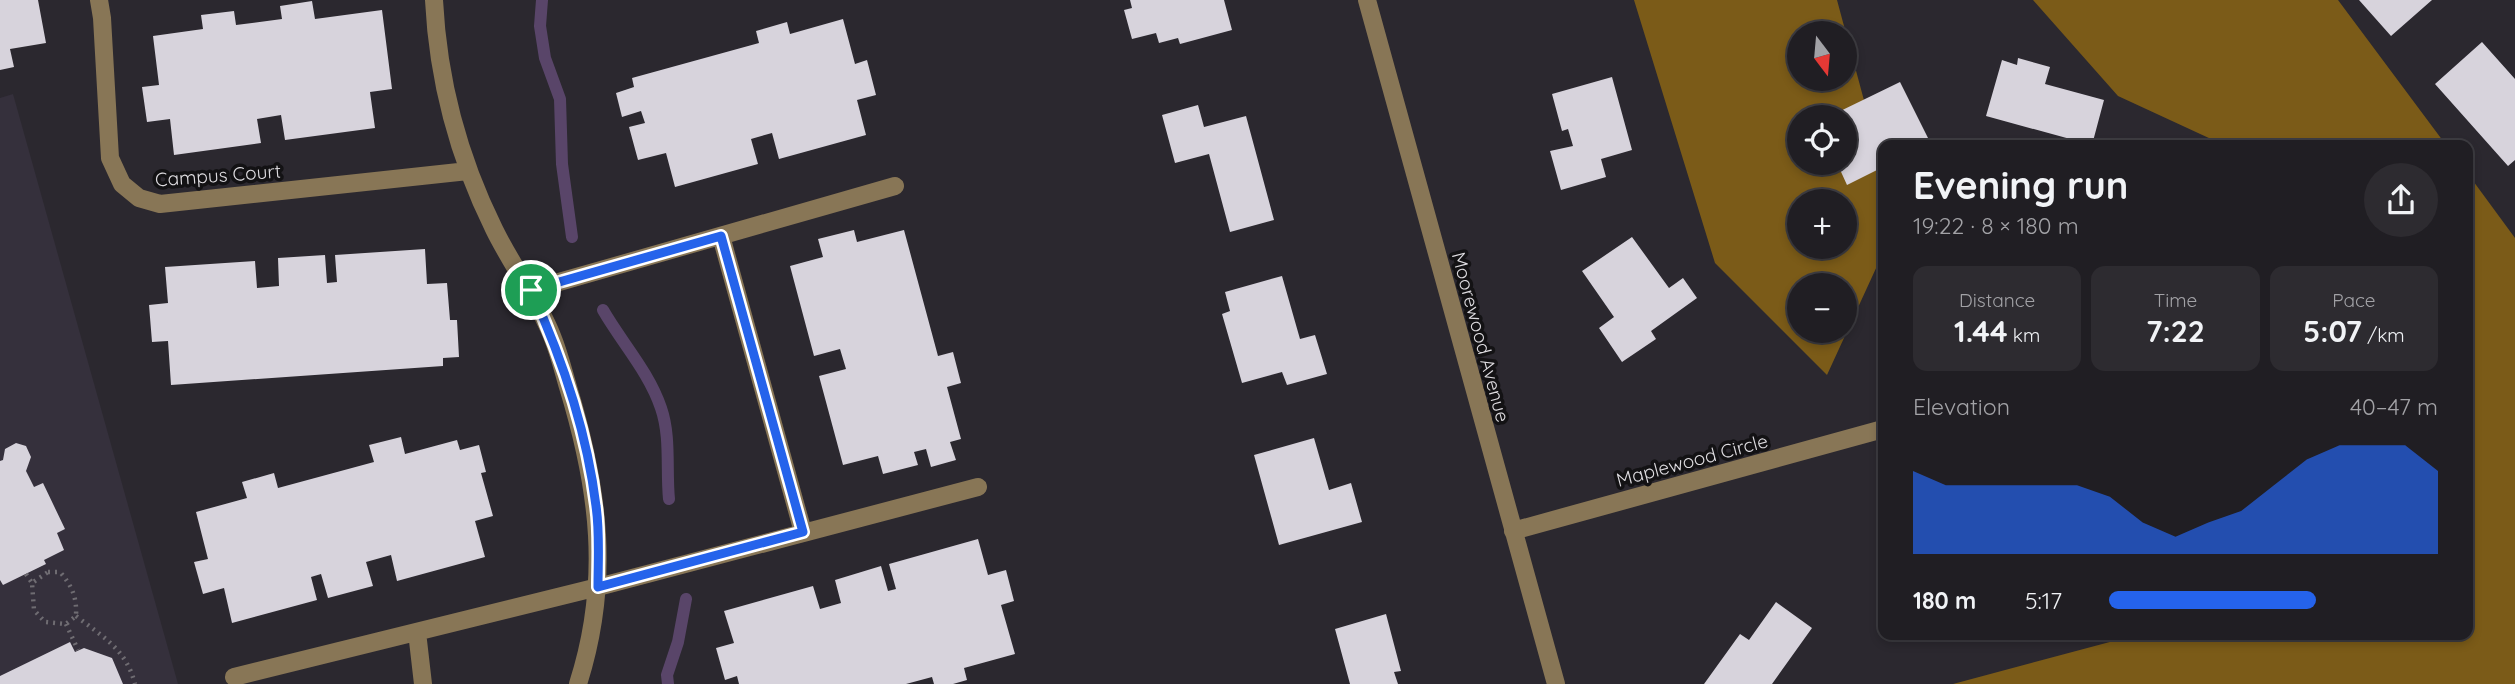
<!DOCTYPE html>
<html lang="en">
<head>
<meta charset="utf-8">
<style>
	:root { --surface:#201e23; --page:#2d2b30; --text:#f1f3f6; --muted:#a2a2a6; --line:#3d3c41; --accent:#2563eb }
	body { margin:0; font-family:Quicksand,sans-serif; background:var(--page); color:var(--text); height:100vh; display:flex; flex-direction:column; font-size:26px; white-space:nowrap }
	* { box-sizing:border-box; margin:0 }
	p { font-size:23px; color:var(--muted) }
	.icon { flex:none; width:38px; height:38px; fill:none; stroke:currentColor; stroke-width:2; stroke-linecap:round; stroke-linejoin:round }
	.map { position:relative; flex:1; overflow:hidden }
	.panel { position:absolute; left:1878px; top:140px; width:595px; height:500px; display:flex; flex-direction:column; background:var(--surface); border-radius:14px; box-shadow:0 4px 10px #0003,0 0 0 2px var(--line) }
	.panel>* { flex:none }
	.needle { width:46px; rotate:164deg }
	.buttons { position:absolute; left:1787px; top:21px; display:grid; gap:14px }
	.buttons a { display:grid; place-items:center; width:70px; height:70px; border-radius:50%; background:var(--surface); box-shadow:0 4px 10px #0003,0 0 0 2px var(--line); font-size:35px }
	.pin { position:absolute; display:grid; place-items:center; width:60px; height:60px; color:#fff; margin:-30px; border:4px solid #fff; border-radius:50%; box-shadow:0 2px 7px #0007 }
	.round { display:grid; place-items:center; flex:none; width:74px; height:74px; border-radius:37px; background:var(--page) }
	.summary { display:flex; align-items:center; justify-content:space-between; height:119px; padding:0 35px }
	h1 { font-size:38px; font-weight:800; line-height:52px }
	.figures { display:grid; grid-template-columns:repeat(3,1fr); gap:10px; height:119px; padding:7px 35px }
	.figures div { display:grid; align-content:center; border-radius:14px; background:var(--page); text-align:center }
	.figures b { font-size:30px; font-weight:800 }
	.figures small { font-size:19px; font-weight:400 }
	.figures p { font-size:19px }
	.chart { height:196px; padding:14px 35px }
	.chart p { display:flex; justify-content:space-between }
	.chart svg { width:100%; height:126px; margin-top:7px; fill:var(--accent); opacity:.7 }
	ul { padding:0 35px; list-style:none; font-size:23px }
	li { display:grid; grid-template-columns:112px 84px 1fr; align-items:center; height:52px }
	li i { height:18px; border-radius:9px; background:var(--accent) }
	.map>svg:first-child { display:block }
	.built { fill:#35303c }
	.forest { fill:#7b5b18; fill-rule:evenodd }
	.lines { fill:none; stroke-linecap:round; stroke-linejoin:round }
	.stream { stroke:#594569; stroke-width:12 }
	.building { fill:#d7d3dc }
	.path { stroke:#6f6c72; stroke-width:4.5; stroke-dasharray:2 5; stroke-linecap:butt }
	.minor { stroke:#887656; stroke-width:18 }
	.route-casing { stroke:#fff; stroke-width:14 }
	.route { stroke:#2563eb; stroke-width:9 }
	.labels { text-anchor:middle; stroke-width:7; stroke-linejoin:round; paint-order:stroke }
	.street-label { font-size:19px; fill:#dedce0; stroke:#131214 }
</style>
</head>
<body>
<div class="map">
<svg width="2515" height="684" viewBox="0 0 2515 684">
	<rect width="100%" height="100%" fill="#2b282f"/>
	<path class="built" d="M13,94l165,590h-178v-586z"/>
	<path class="forest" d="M1634,0h203l46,171v82l-56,122 -112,-112zM1799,33h45v46h-45zM1799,117h45v46h-45zM1799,201h45v46h-45zM1799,285h45v46h-45z
		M2033,0h305l108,145h-222l-106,-49z
		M2468,174l47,64v446h-562l183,-49h332z"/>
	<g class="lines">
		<path class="stream" d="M542,0l-2,26 5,32 15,41 2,65 10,73
			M603,310c19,33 46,62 58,98 10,29 5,61 8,91
			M668,684l-1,-9 11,-33 8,-43"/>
	</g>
	<path class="building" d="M0,0h38l8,43 -36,6 4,18 -14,3z
		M1130,0h94l8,30 -52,14 -2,-6 -19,5 -3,-10 -24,6 -8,-29 8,-2z
		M2359,0h73l-41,36z
		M312,1l3,18 67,-9 10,79 -22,3 5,36 -90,12 -4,-25 -24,4 4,24 -87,12 -4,-36 -23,3 -5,-35 17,-2 -6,-49 50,-7 -2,-14 33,-4 2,14 46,-6 -2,-13z
		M843,19l12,45 12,-4 9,35 -19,5 9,35 -87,24 -7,-26 -21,6 7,25 -83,23 -9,-34 -28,7 -9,-33 16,-4 -4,-12 -19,6 -6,-24 18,-6 -2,-9 127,-35 -3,-12 31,-9 3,12z
		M2482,42l33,37v81l-7,6 -73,-82z
		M2018,58l32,9 -5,17 59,16 -12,45 -106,-29 16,-56 15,5z
		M1612,77l20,73 -31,9 5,18 -45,13 -11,-39 23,-5 -5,-17 -6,2 -10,-37z
		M1900,82l31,62 -48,1v22l-36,18 -10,-22h7v-46h-16z
		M1198,105l6,22 42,-11 28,104 -44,12 -21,-78 -34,9 -13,-48z
		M854,230l3,12 47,-12 34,126 15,-4 8,31 -14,4 14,52 -11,3 6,18 -25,7 -5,-18 -12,3 4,13 -35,9 -5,-18 -35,9 -24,-89 27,-7 -6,-20 -26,7 -24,-90 33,-9 -5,-18z
		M1632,237l37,51 14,-10 14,20 -46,33 5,8 -34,23 -23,-34 15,-11 -32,-46z
		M425,249l2,35 20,-1 3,37h7l2,37 -16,1v8l-272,19 -3,-44 -16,1 -3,-37 19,-2 -3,-36 90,-6 2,27 22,-2 -1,-28 47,-3 2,28 10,-1 -2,-27z
		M1282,276l18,63 15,-4 12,39 -40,11 -5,-13 -40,11 -20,-69 8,-3 -5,-19z
		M401,437l4,17 52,-14 3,10 19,-5 7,27 -5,1 12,43 -18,5 10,36 -88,24 -6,-26 -25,7 7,24 -45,12 -7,-24 -10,3 6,23 -85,23 -8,-35 -21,6 -9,-32 14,-3 -12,-47 51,-14 -5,-16 32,-9 4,15 96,-26 -5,-17z
		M1314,438l15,52 22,-7 11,39 -83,23 -25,-90z
		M16,443l10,3 5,11 -5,14 8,16 9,-4 22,46 -8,4 7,17 -20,10 2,4 -43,21 -3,-5v-119l3,-1 2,-11z
		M978,539l10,36 18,-5 8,31 -13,4 14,49 -51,14 3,12 -14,4h-19l-2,-7 -26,7h-167l-2,-8 -12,4 -9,-32 18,-5 -10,-32 89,-25 7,23 21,-6 -6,-23 46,-14 7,25 8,-2 -7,-25z
		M1776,602l36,26 -40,56h-68l36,-50 9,6z
		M1386,614l15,57 -7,1 4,12h-48l-15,-55z
		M70,642l5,10 9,-4 28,10 11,26h-123v-8z"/>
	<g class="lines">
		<path class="path" d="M48,572h12c12,14 17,25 16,44l-10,8 -21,-2 -11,-12 -2,-27z
			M26,574l6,9
			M76,616c27,21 50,33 59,68
			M66,624l12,26"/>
		<path class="minor" d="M99,0l3,18 8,140 12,26 17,14 21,6 308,-33
			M434,0c4,81 24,156 60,229 18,37 43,69 58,107 7,17 11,34 16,51 31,102 43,194 10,297
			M1367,0l189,684
			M721,236l82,296
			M531,290l364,-104
			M1513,531l370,-102
			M417,632l6,52
			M234,677l364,-90 380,-100"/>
	</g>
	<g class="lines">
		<g class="route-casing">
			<path id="route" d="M721,236l82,296 -205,55c0,-26 2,-54 -2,-81 -9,-74 -34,-148 -65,-216z"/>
		</g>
		<use href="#route" class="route"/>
	</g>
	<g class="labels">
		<g class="street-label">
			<text transform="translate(218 175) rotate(-4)" y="7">Campus Court</text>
			<text transform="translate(1481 337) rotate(75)" y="7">Moorewood Avenue</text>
			<text transform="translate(1692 460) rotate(-15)" y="7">Maplewood Circle</text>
		</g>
	</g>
</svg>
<div class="buttons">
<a><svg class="needle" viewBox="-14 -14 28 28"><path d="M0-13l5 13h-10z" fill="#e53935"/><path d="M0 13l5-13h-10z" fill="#a2a2a6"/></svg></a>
<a><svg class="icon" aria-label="locate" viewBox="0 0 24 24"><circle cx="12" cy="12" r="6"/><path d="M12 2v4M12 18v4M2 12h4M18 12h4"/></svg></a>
<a>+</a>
<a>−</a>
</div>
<div class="pin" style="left:531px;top:290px;background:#1e9e55"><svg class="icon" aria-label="arrive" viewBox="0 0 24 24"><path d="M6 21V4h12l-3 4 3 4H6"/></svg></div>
<section class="panel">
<div class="summary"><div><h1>Evening run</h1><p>19:22 · 8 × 180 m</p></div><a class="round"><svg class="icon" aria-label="share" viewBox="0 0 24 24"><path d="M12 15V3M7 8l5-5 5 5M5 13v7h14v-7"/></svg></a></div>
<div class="figures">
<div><p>Distance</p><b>1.44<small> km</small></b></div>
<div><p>Time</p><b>7:22</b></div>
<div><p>Pace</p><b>5:07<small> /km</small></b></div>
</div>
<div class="chart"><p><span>Elevation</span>40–47 m</p>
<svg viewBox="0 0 160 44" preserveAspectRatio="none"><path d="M0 44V15L10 20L20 20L30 20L40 20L50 20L60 24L70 33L80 38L90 33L100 29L110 20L120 11L130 6L140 6L150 6L160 15V44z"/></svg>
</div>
<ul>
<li><b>180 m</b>5:17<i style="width:63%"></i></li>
</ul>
</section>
</div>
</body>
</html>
